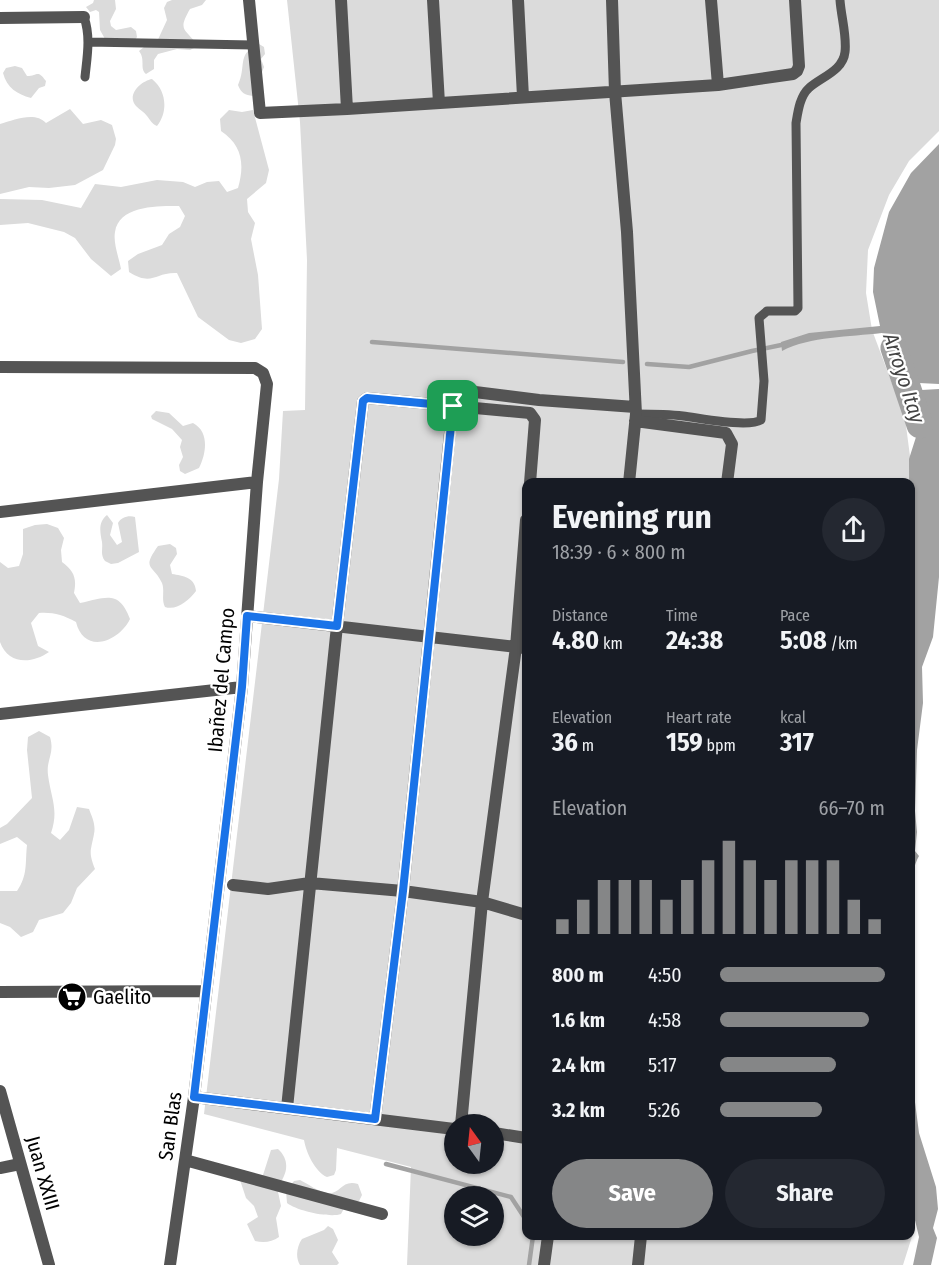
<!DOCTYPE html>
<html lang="en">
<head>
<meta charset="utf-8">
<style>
	:root { --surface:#171b24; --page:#242831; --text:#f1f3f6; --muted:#9ea1a6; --accent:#858687 }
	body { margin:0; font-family:"Fira Sans Condensed",sans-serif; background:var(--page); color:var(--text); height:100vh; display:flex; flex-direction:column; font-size:22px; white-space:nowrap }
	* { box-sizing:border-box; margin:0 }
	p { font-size:20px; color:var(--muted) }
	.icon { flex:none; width:33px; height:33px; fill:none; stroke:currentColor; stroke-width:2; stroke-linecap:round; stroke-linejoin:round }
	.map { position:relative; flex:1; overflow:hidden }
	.panel { position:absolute; left:522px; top:478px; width:393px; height:762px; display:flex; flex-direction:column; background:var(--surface); border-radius:12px; box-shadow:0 2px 4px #0004 }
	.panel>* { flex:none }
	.needle { width:39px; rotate:345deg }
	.buttons { position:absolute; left:444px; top:1114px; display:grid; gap:12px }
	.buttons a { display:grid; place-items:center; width:60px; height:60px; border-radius:50%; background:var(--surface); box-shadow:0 2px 4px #0004; font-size:30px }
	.pin { position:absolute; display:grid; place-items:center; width:51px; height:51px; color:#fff; margin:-26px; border-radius:12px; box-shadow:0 3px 9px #0006 }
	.round { display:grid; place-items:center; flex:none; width:63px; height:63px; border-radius:32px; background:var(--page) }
	.summary { display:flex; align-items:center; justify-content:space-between; height:102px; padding:0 30px }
	h1 { font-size:33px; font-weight:700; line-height:45px }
	.figures { display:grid; grid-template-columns:repeat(3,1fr); gap:9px; height:102px; padding:6px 30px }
	.figures div { display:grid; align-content:center }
	.figures b { font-size:26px; font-weight:700 }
	.figures small { font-size:16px; font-weight:400 }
	.figures p { font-size:16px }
	.chart { height:168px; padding:12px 30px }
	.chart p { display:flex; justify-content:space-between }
	.chart svg { width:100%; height:108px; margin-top:6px; stroke:var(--accent); stroke-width:6 }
	.cta { display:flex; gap:12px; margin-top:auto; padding:12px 30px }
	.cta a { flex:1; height:69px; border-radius:36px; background:var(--accent); color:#fff; font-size:24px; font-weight:700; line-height:69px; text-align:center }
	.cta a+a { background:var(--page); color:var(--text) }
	ul { padding:0 30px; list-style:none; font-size:20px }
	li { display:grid; grid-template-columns:96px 72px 1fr; align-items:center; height:45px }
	li i { height:15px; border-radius:8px; background:var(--accent) }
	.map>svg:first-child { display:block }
	.green { fill:#dbdbdb; fill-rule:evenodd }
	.water { fill:#a2a2a2 }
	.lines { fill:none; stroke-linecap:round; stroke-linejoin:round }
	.stream { stroke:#a2a2a2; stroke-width:4.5 }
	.river { stroke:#a2a2a2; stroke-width:27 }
	.service { stroke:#545454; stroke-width:9 }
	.minor { stroke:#545454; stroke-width:12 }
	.route-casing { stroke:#fff; stroke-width:12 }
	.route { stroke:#1a73e8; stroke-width:8 }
	.labels { text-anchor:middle; stroke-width:4.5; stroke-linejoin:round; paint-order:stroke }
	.street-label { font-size:20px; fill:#000; stroke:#fff }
	.poi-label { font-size:20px; fill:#000; stroke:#fff; text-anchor:start }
	.water-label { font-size:21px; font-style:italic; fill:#434343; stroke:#fff }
</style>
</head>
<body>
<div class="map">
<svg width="939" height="1265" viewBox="0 0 939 1265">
	<rect width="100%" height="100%" fill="#fff"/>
	<path class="green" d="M94,0h21l1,9 -6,12 1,5 5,4 15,-3 5,4 1,6 -2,3 -17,-2 -13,1 -5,-9 -1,-18 -3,-2 -6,2 -4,-5 7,-4z
		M172,0h34l-4,5 -12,4c-12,21 -6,19 6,34v4l-6,3 -13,-1 -19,5 -4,6v9l-8,5c-7,-6 0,-14 -7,-23l5,-4 11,-1 12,-26 -3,-12 3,-6z
		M287,0h652v131l-30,30 -20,34 -21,55 -2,43 6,37 33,88 9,69 -4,-4h-384v753h384l1,-74 4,15v50l-12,38h-496l4,-98 -74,-19 -1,22 -2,5 -7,2c-12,-5 -21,-25 -23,-37l-100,-26 75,-635 4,-68 22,-1 2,-150 -7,-138zM454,1125h40v39h-40zM454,1197h40v39h-40z
		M259,44l5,3 1,7 -4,5 3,8 -11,29c-8,-1 -12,-3 -15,-11 9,-20 -2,-31 21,-41z
		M15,66l7,2 5,8c11,0 10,-7 19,5l-1,5 -6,2 -8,10c-14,-4 -24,-10 -28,-25l3,-5z
		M152,79c15,12 16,33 5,47 -6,-3 -6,-5 -10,-10 -3,-4 -7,-6 -11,-10 -10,-11 5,-25 16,-27z
		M70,109l13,15 18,-4 11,5 4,14 -1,6 -12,25 -28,15 -26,3 -20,-1 -29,7v-70c14,-4 35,-13 46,-1z
		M229,110l13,2 11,-2 16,60 -3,13 -19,16 1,13 7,11 -4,16 7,36 4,54 -7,10 -14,4 -12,-3 -31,-23 -21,-44c-23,-1 -24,14 -48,-1l-1,-11 10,-7 24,-9 7,-11 11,-7 5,-11 -6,-10c-20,0 -60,-1 -64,26 -2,11 4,26 6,37l-10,7 -20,-17 -16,-21 -11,-6 -36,-9 -28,2v-26l42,1 39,8 14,-24 26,3 36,-7 26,2 12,5 12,-5 12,-1 8,11 11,-4c7,-24 4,-43 -17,-57l-1,-12z
		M156,411l13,2 14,13 10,-3c17,9 13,31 6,45l-14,6 -5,-3 -1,-6 4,-8 -3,-10 2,-7 -10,-11 -20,-10 -1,-3z
		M107,515l6,8 -3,12 7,10 5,-3 -4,-19c3,-6 11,-8 17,-6l4,35 -21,11 -7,1 -6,-3c-5,-7 -2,-11 -3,-19 -2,-10 -4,-20 5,-27z
		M47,524l11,4 6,10 -3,12 1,12c12,9 15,16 12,31l6,10c25,-5 39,-14 50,16 -11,23 -46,36 -54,3 -13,-7 -23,-10 -37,-9l-8,10 7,23 11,6c-17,12 -41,13 -49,-10v-80l8,6 11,-2 4,-12v-25l12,-4z
		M170,544l6,4 1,6 -7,11 2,9c11,2 23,3 24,17 -7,9 -19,20 -31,16 -4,-8 0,-16 -3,-24 -9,-19 -21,-13 -4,-37z
		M39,731l11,6c5,17 -4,22 -2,38 3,23 11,35 3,58l9,7 9,-10 8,-23 12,2c3,8 7,16 5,25 -3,17 -6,17 1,35l-18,19 -6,15 -8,10 -24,7 -6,12 -12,5 -11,-10 -10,-4v-32h17c11,-16 8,-28 10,-46l-10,-8 -17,7v-16l7,-4 25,-26 -5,-48 1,-13z
		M278,1149c13,12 9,26 -1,38l4,19 -5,12 3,19c-7,5 -15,6 -24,4l-8,-17 11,-7 -4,-11 -8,-8 -6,-18 23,-5 8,-25z
		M300,1180c8,4 19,12 27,13 14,2 14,-14 31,-9l4,11 -3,6 -12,2 -6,11c-11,4 -44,-3 -54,-11l-1,-12 8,-10z
		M328,1226l5,3 5,11 -6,12 7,11 -2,2h-37c-5,-8 -3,-19 2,-26l22,-9z"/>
	<path class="water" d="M939,144v240l-40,-2 -17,-49c-33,4 -71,3 -100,18l-1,-9 28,-9 71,-7 -7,-34 1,-24 15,-56 22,-39z
		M939,389v188l-6,60 -11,30 1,36 -6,47 -2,61 2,21 -2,19 4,5c-8,14 -10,37 -4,53l-4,8 -2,-458 7,-22 -12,-46z
		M911,1017l2,29 -1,33 7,54 17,54 2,22 -5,19 4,10 -6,27h-18l6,-28 -9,-38z"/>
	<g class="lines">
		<path class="stream" d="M372,342l251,20
			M647,364l42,3 63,-16 34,-7
			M386,1164l125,33 15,23
			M529,1265l4,-29"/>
		<path class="river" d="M894,348l26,77"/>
		<path class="service" d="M84,17c7,20 3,40 1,60
			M88,42l165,3
			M636,414c15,0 31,0 47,2 17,2 65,12 78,4l3,-39 -5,-63 8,-7h28l3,-3 -2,-185c2,-12 4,-27 13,-35 12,-11 34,-17 36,-36 2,-16 -4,-36 -5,-52"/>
		<path class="minor" d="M249,0l11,113 87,-4 371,-24 75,-11 4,-3 2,-5 -4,-66
			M341,0l6,109
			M433,0l6,103
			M518,0l5,97
			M612,0l3,92 12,140 9,182 -7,69
			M711,0l7,85
			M0,18l84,-1
			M0,367l255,1 8,5 4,11 -10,98 -15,205 -48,410 -24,168
			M635,421l91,12 6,11 -5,39
			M0,512l257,-30
			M247,616l279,32
			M0,714l242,-27
			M233,885l35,4 42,-6 93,8 79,11 44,13
			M0,992l206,-1
			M0,1091l49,174
			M194,1097l260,32
			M287,1108l50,-482 26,-225 4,-3 163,15 5,7 -5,63
			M375,1119l28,-228 51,-497 5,-4 80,10 96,7
			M461,1125l21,-223 34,-255 10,-127
			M494,1133l32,5
			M185,1160l197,54
			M0,1168l20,-4
			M544,1265l4,-29
			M638,1265l3,-29"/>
	</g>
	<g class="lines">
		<g class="route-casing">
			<path id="route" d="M367,398l86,8 -50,485 -28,228 -181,-22 48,-410 5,-71 90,10 26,-225z"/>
		</g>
		<use href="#route" class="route"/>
	</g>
	<defs>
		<g id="supermarket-disc" transform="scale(1.5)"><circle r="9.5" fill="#000" stroke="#fff"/><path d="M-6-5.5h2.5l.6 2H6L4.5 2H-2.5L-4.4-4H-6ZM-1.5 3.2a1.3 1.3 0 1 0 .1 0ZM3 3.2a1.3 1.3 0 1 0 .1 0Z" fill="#fff"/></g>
	</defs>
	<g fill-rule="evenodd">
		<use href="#supermarket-disc" x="72" y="997"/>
	</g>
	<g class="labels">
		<g class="street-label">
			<text transform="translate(221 680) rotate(-85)" y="7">Ibañez del Campo</text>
			<text transform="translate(170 1126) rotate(-82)" y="7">San Blas</text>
			<text transform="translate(43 1173) rotate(74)" y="7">Juan XXIII</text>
		</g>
		<g class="poi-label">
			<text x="93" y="1004">Gaelito</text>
		</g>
		<g class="water-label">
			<text transform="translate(904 378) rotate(72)" y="7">Arroyo Itay</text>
		</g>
	</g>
</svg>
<div class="buttons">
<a><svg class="needle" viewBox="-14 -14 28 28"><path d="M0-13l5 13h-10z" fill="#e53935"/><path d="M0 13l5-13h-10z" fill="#9ea1a6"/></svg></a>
<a><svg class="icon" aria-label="layers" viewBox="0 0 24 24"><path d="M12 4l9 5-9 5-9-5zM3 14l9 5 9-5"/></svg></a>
</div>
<div class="pin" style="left:453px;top:406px;background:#1e9e55"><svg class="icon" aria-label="arrive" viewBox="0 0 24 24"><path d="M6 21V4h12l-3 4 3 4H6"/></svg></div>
<section class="panel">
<div class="summary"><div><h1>Evening run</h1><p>18:39 · 6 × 800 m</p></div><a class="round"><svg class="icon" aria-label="share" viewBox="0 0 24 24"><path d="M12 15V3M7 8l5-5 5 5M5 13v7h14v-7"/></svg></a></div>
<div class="figures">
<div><p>Distance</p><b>4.80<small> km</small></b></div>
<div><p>Time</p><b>24:38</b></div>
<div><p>Pace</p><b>5:08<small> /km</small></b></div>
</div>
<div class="figures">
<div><p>Elevation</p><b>36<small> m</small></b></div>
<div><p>Heart rate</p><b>159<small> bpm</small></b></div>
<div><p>kcal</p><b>317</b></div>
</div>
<div class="chart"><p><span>Elevation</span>66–70 m</p>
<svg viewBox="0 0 160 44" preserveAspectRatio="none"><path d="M5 44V38M15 44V30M25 44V22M35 44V22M45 44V22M55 44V30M65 44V22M75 44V14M85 44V6M95 44V14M105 44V22M115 44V14M125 44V14M135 44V14M145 44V30M155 44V38"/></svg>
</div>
<ul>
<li><b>800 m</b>4:50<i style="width:100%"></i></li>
<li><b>1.6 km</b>4:58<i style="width:90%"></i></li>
<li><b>2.4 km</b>5:17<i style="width:70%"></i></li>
<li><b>3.2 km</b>5:26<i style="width:62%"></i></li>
</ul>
<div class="cta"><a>Save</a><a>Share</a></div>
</section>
</div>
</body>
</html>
